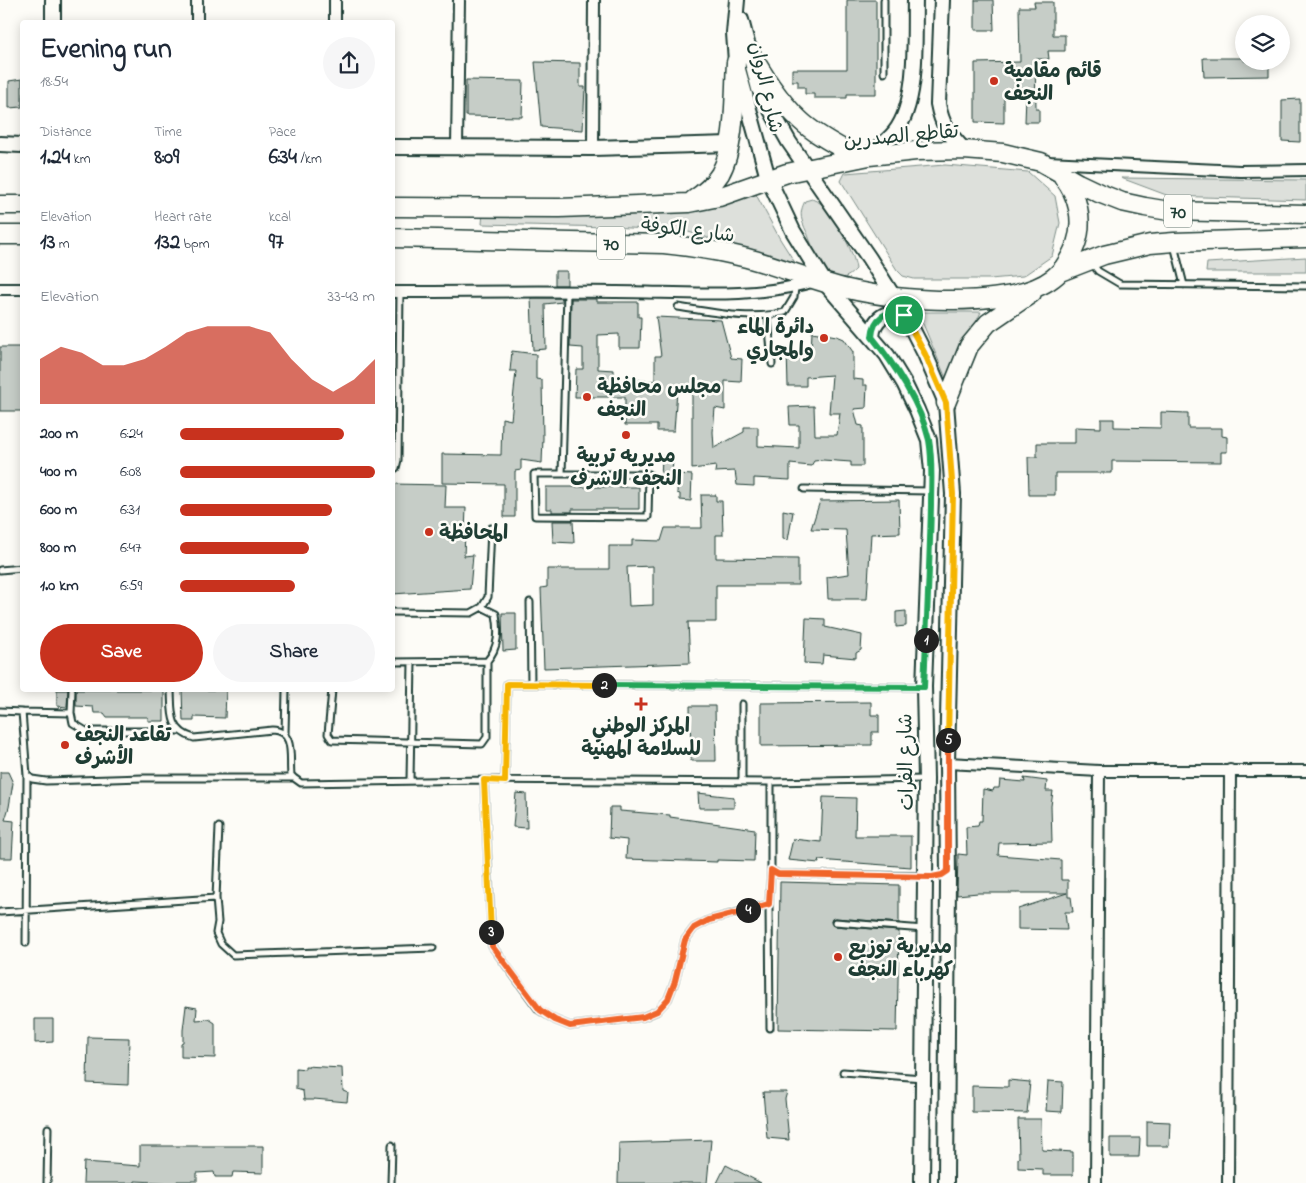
<!DOCTYPE html>
<html lang="en">
<head>
<meta charset="utf-8">
<style>
	:root { --surface:#fff; --page:#f6f6f7; --text:#1f2937; --muted:#747a83; --accent:#c8321e }
	body { margin:0; font-family:"Indie Flower","Playpen Sans Arabic",sans-serif; background:var(--page); color:var(--text); height:100vh; display:flex; flex-direction:column; font-size:19px; white-space:nowrap }
	* { box-sizing:border-box; margin:0 }
	p { font-size:16px; color:var(--muted) }
	.icon { flex:none; width:28px; height:28px; fill:none; stroke:currentColor; stroke-width:2; stroke-linecap:round; stroke-linejoin:round }
	.map { position:relative; flex:1; overflow:hidden }
	.drawer { position:absolute; left:20px; top:20px; width:375px; height:672px; display:flex; flex-direction:column; background:var(--surface); border-radius:5px; box-shadow:0 2px 12px #0003 }
	.drawer>* { flex:none }
	.controls { position:absolute; left:1235px; top:15px; display:grid; gap:10px }
	.controls a { display:grid; place-items:center; width:55px; height:55px; border-radius:50%; background:var(--surface); box-shadow:0 2px 12px #0003; font-size:25px }
	.pin { position:absolute; display:grid; place-items:center; width:42px; height:42px; color:#fff; margin:-21px; border:2px solid #fff; border-radius:50%; box-shadow:0 1px 5px #0007 }
	.km { position:absolute; width:25px; height:25px; margin:-12px; border-radius:50%; background:#222; color:#fff; font-size:14px; line-height:25px; text-align:center }
	.round { display:grid; place-items:center; flex:none; width:52px; height:52px; border-radius:26px; background:var(--page) }
	.head { display:flex; align-items:center; justify-content:space-between; height:85px; padding:0 20px }
	h1 { font-size:28px; font-weight:700; line-height:38px }
	.figures { display:grid; grid-template-columns:repeat(3,1fr); gap:8px; height:85px; padding:5px 20px }
	.figures div { display:grid; align-content:center }
	.figures b { font-size:21px; font-weight:700 }
	.figures small { font-size:14px; font-weight:400 }
	.figures p { font-size:14px }
	.chart { height:140px; padding:10px 20px }
	.chart p { display:flex; justify-content:space-between }
	.chart svg { width:100%; height:90px; margin-top:5px; fill:var(--accent); opacity:.7 }
	.button { display:flex; gap:10px; margin-top:auto; padding:10px 20px }
	.button a { flex:1; height:58px; border-radius:30px; background:var(--accent); color:#fff; font-size:20px; font-weight:700; line-height:58px; text-align:center }
	.button a+a { background:var(--page); color:var(--text) }
	ul { padding:0 20px; list-style:none; font-size:16px }
	li { display:grid; grid-template-columns:80px 60px 1fr; align-items:center; height:38px }
	li i { height:12px; border-radius:6px; background:var(--accent) }
	.map>svg:first-child { display:block }
	.green { fill:#dde0db; stroke:#7e8e88 }
	.building { fill:#c6cdc7; stroke:#1f3d34; fill-rule:evenodd }
	.lines { fill:none; stroke-linecap:round; stroke-linejoin:round }
	.lane-casing { stroke:#1f3d34; stroke-width:9 }
	.street-casing { stroke:#1f3d34; stroke-width:14 }
	.secondary-casing { stroke:#1f3d34; stroke-width:18 }
	.highway-casing { stroke:#1f3d34; stroke-width:21 }
	.lane { stroke:#fdfcf7; stroke-width:5 }
	.street { stroke:#fdfcf7; stroke-width:10 }
	.secondary { stroke:#fdfcf7; stroke-width:14 }
	.highway { stroke:#fdfcf7; stroke-width:18 }
	.split-1-casing { stroke:#fff; stroke-width:10 }
	.split-2-casing { stroke:#fff; stroke-width:10 }
	.split-3-casing { stroke:#fff; stroke-width:10 }
	.split-4-casing { stroke:#fff; stroke-width:10 }
	.split-5-casing { stroke:#fff; stroke-width:10 }
	.split-6-casing { stroke:#fff; stroke-width:10 }
	.split-1 { stroke:#22a559; stroke-width:6 }
	.split-2 { stroke:#22a559; stroke-width:6 }
	.split-3 { stroke:#f5b400; stroke-width:6 }
	.split-4 { stroke:#f0652b; stroke-width:6 }
	.split-5 { stroke:#f0652b; stroke-width:6 }
	.split-6 { stroke:#f5b400; stroke-width:6 }
	.poi-dot { fill:#c8321e; stroke:#fdfcf7; stroke-width:2 }
	.labels { text-anchor:middle; stroke-width:5; stroke-linejoin:round; paint-order:stroke }
	.shield { fill:#fdfcf7; stroke:#62766e; stroke-width:1 }
	.shield-label { font-size:19px; font-weight:bold; fill:#1f3d34 }
	.poi-label { font-size:20px; font-weight:bold; fill:#1f3d34; stroke:#fdfcf7; text-anchor:start }
	.street-label { font-size:20px; fill:#1f3d34; stroke:#fdfcf7 }
</style>
</head>
<body>
<div class="map">
<svg width="1306" height="1183" viewBox="0 0 1306 1183">
	<rect width="100%" height="100%" fill="#fdfcf7"/>
	<filter id="ink" filterUnits="userSpaceOnUse"><feTurbulence type="fractalNoise" baseFrequency=".02" numOctaves="2"/><feDisplacementMap in="SourceGraphic" scale="10" xChannelSelector="R" yChannelSelector="G"/><feConvolveMatrix kernelMatrix="1 2 1 2 8 2 1 2 1" color-interpolation-filters="sRGB"/></filter>
	<g filter="url(#ink)">
		<path class="green" d="M945,165l83,7 27,24 5,27 -8,33 -29,20 -33,3h-76l-11,-3 -6,-6 -56,-89 4,-8z
			M1121,178l185,2v20l-137,-4z
			M753,189l27,50 19,30 -67,-24 -47,-14 -74,-4 -129,-3 1,-12z
			M812,199c4,2 8,3 10,6 13,14 32,45 34,64 -25,28 -41,-15 -48,-34 -2,-5 -5,-10 -6,-15 -2,-7 0,-13 3,-19z
			M1306,257v15h-100l1,-9z
			M918,312h63l-33,71z"/>
		<path class="building" d="M847,0h29v94h-29v4h-33v-4h-9v-7h-7v-6h-6v-12h55z
			M975,0h18l1,30h-19z
			M1034,2h19v33h12v16h-17l1,8h-14l1,50h3v13h-14l1,-26 -22,1v26l-29,-1v-59l45,-1 -1,-55h16z
			M1203,58h41v3h25v15l-65,1z
			M535,62l45,1v24h5l-2,43 -42,-3z
			M22,79v28l-13,1v-27z
			M466,80l57,1 -1,36 -56,-1z
			M1300,99v43l-18,-1v-41z
			M555,271h12v14h-12z
			M531,298h31v4l-17,2 1,45 -13,1z
			M571,299h26v3h41v15h3l-1,31h-21v-14l-21,1v34l16,1v15h23v-5l18,1v-25h6l-5,-39 65,3 10,38 11,1 -1,23 -16,-1v29l-10,-2 -2,24 1,16 30,-16v-5h14v19l41,2v-23h-9l-1,-18 25,-1 1,29h22l3,-22h-11l3,-38 -26,2v9h-18l-1,-35h24l1,-19 25,4 7,3 9,13v27l10,1v5h4l-1,23 -12,1 4,16 5,1v40h-12v-4l-28,-2 -9,1 -3,5 -21,-2v16l-36,-2v8l-17,-1 -2,-14 -20,1 1,-6 -24,3v-79h-15l-3,41h-17v-6h-32v-28h-50l1,-28h7v-21l-13,-1z
			M0,347h22v64h-22z
			M512,351l24,3v25l6,1 1,58 -1,25 -21,-3v10l-6,1v46h-11v-33l-62,-1v-29l59,1 1,-37 9,2 5,-49h-6z
			M1161,412l27,1v15h34v8l5,1v15h-6v10l-109,-1v12h-57v22h-26l-1,-38h9v-14h38v-16l26,1v-9h13v8l47,1z
			M662,456h11l-1,23h-11z
			M678,474l14,1 -1,26 -11,-1v-6l-3,-1z
			M392,484l54,1 -1,23h21l-2,48 9,-1 -3,34 -78,5z
			M546,487h93v22h-67v3h-20v-3h-6z
			M701,495h15v6h6l1,34h-7v23l82,1v26h-82v37h-28l2,41 -146,5 -3,-80 6,-1v-18h62v-23h23v-6l29,1 4,-13h37zM653,566v39l-24,1 -2,-39z
			M899,500l1,33 -29,1 -4,65h-39l-1,-22 22,-3 -3,-44 -35,-1 9,-28z
			M783,510l10,2 -5,28 -5,-1z
			M552,521h21l1,22 -21,-1z
			M906,611v15l-10,1v-15z
			M502,613h14v37l-13,1z
			M806,618l19,1v8l37,8 -1,15 -5,3v5l-33,-3 -1,9 -18,-1z
			M57,690h11l-1,17 -10,-1z
			M76,690h88v31h-16v-4h-41l-3,-4h-10l-1,-6 -17,-1z
			M182,690h44l-1,28 -31,-1v4h-11z
			M871,702v13h8v17h-7v13l-111,1v-43z
			M690,706h25l1,55h-25z
			M0,772h8l5,11 -4,24 -4,13 9,1 -2,37h-12z
			M1024,778l23,3 -1,10h7l-2,15 1,36 -53,1 -1,12 63,5v20h7v17h3l2,15h-8l2,18 -49,-1v-20l49,-16h-89l-21,2 1,-41 9,1 -1,-28 12,-1 1,-5h3l1,-32 10,2 1,-3h5l1,-8 25,2z
			M516,793l10,1 1,34 -14,-1z
			M698,793l36,4v11h-35z
			M823,797l33,1 -1,38h56v31l-93,-7 1,3 -31,-3 5,-21 28,3z
			M610,807h10v4l50,4v2l85,12 -1,32 -37,-1v2l-91,-3 1,-19 -18,-2z
			M780,882l119,3v38l-64,-5 -3,1 -1,3 4,4 64,5 -2,100 -119,-2z
			M186,1006l11,2 -1,12 13,-1 6,4v35l-34,-1v-14l2,-1v-12z
			M35,1019h18v23l-18,1z
			M88,1037l41,1 -1,47 -41,-2z
			M305,1066l37,2 1,23 5,2 -1,9 -33,-3v1h-10l-1,-9 -7,-2v-21l9,1z
			M1008,1080l22,2 -3,31 -55,-1v-26l36,1z
			M1048,1081l15,1 -1,30 -16,-1z
			M763,1092h24l-2,7 4,41 -22,-2z
			M1018,1119h23l1,31 31,2v23h-30v-6l-25,-1v-10h1z
			M1147,1121l23,1 -1,24h-22z
			M1110,1138h30l-1,19h-29z
			M711,1140l-4,43h-89l1,-40z
			M140,1146h123v27l-30,-1 -1,5h-17l-1,-5 -17,1v8h-20v2l-42,-2v2h-52l1,-21 56,4z
			M726,1165l35,18h-44z"/>
		<g class="lines">
			<g class="lane-casing">
				<path id="lane" d="M884,0v73
					M1174,245l10,40
					M1092,263l6,8 22,13 186,2
					M678,307c35,5 71,14 107,5l9,-15 1,-10
					M768,316l4,48
					M392,470l4,-2 2,-8 2,-168
					M534,474h115l-1,43 -113,-1z
					M562,474l5,-182
					M804,489l126,2
					M0,570l22,-2
					M530,602l1,82
					M482,607l14,7c3,18 3,33 -9,47
					M392,612l79,1 11,-6 6,-10 3,-69
					M171,690c1,22 -2,41 23,48l78,-8c24,1 17,28 19,45l3,3 7,5 183,-3 287,2 154,-3
					M332,690l-4,44 4,6 150,4 5,-7v-76l-95,1
					M0,711l22,1
					M71,713l1,-23
					M179,731h-93l-13,-8 -2,-10 -49,-1 5,63 5,4 14,2 97,-3h151
					M285,734l1,-44
					M410,780l2,-118
					M484,780l8,166 47,64 16,10 15,6 73,-9 14,-6 11,-12 7,-18 10,-41 9,-12 15,-8 60,-16
					M505,781l2,-97 415,3
					M742,782v-78
					M771,782v88l7,4 147,2
					M219,827l-3,71 2,24 -2,11 5,11 12,11 200,-7
					M0,912l216,-14
					M835,922l89,7
					M26,943l1,-168
					M770,1028l-1,-124 2,-34
					M843,1072l80,6
					M47,1183l1,-55
					M391,1183l1,-38"/>
			</g>
			<g class="street-casing">
				<path id="street" d="M197,0v22
					M335,0v22
					M457,147l2,-147
					M593,148l1,-148
					M1047,162l193,9 66,-1
					M0,289h22
					M392,292c75,0 149,-1 224,0 66,0 135,8 199,-11
					M947,763l152,8h207
					M1096,1183l3,-412
					M1228,1183l2,-413"/>
			</g>
			<g class="secondary-casing">
				<path id="secondary" d="M737,0l-3,33 2,29 32,116 25,53 32,52 62,72 17,28 13,27 12,30 3,31 -8,216 2,92 -4,404
					M942,0l-4,104c4,22 11,30 26,46
					M741,20l18,69 30,53 80,116 36,57 20,39 21,49 7,91 -6,269 1,115 -2,305
					M53,22v-22
					M0,144l22,1
					M392,147l201,1 137,-4
					M869,156c9,-8 19,-15 26,-24 24,-30 19,-95 20,-132
					M872,337c1,-19 15,-28 33,-22"/>
			</g>
			<g class="highway-casing">
				<path id="highway" d="M747,47c15,26 31,53 54,74 16,15 39,26 58,37
					M693,200c11,-7 20,-15 27,-26 16,-28 14,-80 16,-112
					M0,205h22
					M392,207l168,1 129,-5 30,-6 68,-24 82,-17 47,-5 48,-1 39,3 38,9 37,21 21,10 23,9 23,5 24,4 137,3
					M0,235h22
					M392,238l272,6c28,3 56,7 83,14 34,9 67,23 101,31 49,12 164,21 205,-11 11,-8 18,-21 23,-34 8,-23 2,-49 -13,-67
					M1060,272l44,-17 46,-11 24,-2 132,-4
					M946,403l23,-57 19,-23 44,-30"/>
			</g>
			<use href="#lane" class="lane"/>
			<use href="#street" class="street"/>
			<use href="#secondary" class="secondary"/>
			<use href="#highway" class="highway"/>
		</g>
	</g>
	<g class="lines" filter="url(#ink)">
		<g class="split-1-casing">
			<path id="split-1" d="M904,315c-17,-7 -31,3 -32,22 22,27 49,68 57,103 4,22 2,44 2,65 -1,45 -3,90 -5,135"/>
		</g>
		<g class="split-2-casing">
			<path id="split-2" d="M604,685l320,2 2,-47"/>
		</g>
		<g class="split-3-casing">
			<path id="split-3" d="M491,932l-7,-152 21,1 2,-97 97,1"/>
		</g>
		<g class="split-4-casing">
			<path id="split-4" d="M491,932l1,14 48,64 15,10 15,6 73,-9 14,-6 11,-12 7,-18 10,-41 9,-12 15,-8 39,-10"/>
		</g>
		<g class="split-5-casing">
			<path id="split-5" d="M748,910l21,-6 2,-34 7,4 154,3 10,-2 6,-4v-131"/>
		</g>
		<g class="split-6-casing">
			<path id="split-6" d="M904,315l21,39 21,49 7,91 -5,246"/>
		</g>
		<use href="#split-1" class="split-1"/>
		<use href="#split-2" class="split-2"/>
		<use href="#split-3" class="split-3"/>
		<use href="#split-4" class="split-4"/>
		<use href="#split-5" class="split-5"/>
		<use href="#split-6" class="split-6"/>
	</g>
	<g class="poi-dot">
		<circle cx="994" cy="81" r="5"/>
		<circle cx="824" cy="338" r="5"/>
		<circle cx="587" cy="397" r="5"/>
		<circle cx="626" cy="435" r="5"/>
		<circle cx="429" cy="532" r="5"/>
		<path d="M638.5 696.5h5v5h5v5h-5v5h-5v-5h-5v-5h5z"/>
		<circle cx="65" cy="745" r="5"/>
		<circle cx="838" cy="957" r="5"/>
	</g>
	<g class="labels">
		<g class="shield">
			<rect x="1164" y="194.5" width="28" height="33" rx="4"/>
			<rect x="597" y="226.5" width="28" height="33" rx="4"/>
		</g>
		<g class="shield-label">
			<text x="1178" y="218">70</text>
			<text x="611" y="250">70</text>
		</g>
		<g class="poi-label">
			<text x="1004" y="77">قائم مقامية<tspan x="1004" dy="23">النجف</tspan></text>
			<text x="814" y="333" text-anchor="end">دائرة الماء<tspan x="814" dy="23">والمجاري</tspan></text>
			<text x="597" y="393">مجلس محافظة<tspan x="597" dy="23">النجف</tspan></text>
			<text x="626" y="462" text-anchor="middle">مديريه تربية<tspan x="626" dy="23">النجف الاشرف</tspan></text>
			<text x="439" y="539">المحافظة</text>
			<text x="641" y="732" text-anchor="middle">المركز الوطني<tspan x="641" dy="23">للسلامة المهنية</tspan></text>
			<text x="75" y="741">تقاعد النجف<tspan x="75" dy="23">الأشرف</tspan></text>
			<text x="848" y="953">مديرية توزيع<tspan x="848" dy="23">كهرباء النجف</tspan></text>
		</g>
		<g class="street-label">
			<text transform="translate(767 87) rotate(77)" y="7">شارع الروان</text>
			<text transform="translate(901 135) rotate(-5)" y="7">تقاطع الصدرين</text>
			<text transform="translate(688 229) rotate(7)" y="7">شارع الكوفة</text>
			<text transform="translate(905 762) rotate(-91)" y="7">شارع الفرات</text>
		</g>
	</g>
</svg>
<div class="controls">
<a><svg class="icon" aria-label="layers" viewBox="0 0 24 24"><path d="M12 4l9 5-9 5-9-5zM3 14l9 5 9-5"/></svg></a>
</div>
<div class="pin" style="left:904px;top:315px;background:#1e9e55"><svg class="icon" aria-label="arrive" viewBox="0 0 24 24"><path d="M6 21V4h12l-3 4 3 4H6"/></svg></div>
<b class="km" style="left:926px;top:640px">1</b>
<b class="km" style="left:604px;top:685px">2</b>
<b class="km" style="left:491px;top:932px">3</b>
<b class="km" style="left:748px;top:910px">4</b>
<b class="km" style="left:948px;top:740px">5</b>
<section class="drawer">
<div class="head"><div><h1>Evening run</h1><p>18:54</p></div><a class="round"><svg class="icon" aria-label="share" viewBox="0 0 24 24"><path d="M12 15V3M7 8l5-5 5 5M5 13v7h14v-7"/></svg></a></div>
<div class="figures">
<div><p>Distance</p><b>1.24<small> km</small></b></div>
<div><p>Time</p><b>8:09</b></div>
<div><p>Pace</p><b>6:34<small> /km</small></b></div>
</div>
<div class="figures">
<div><p>Elevation</p><b>13<small> m</small></b></div>
<div><p>Heart rate</p><b>132<small> bpm</small></b></div>
<div><p>kcal</p><b>97</b></div>
</div>
<div class="chart"><p><span>Elevation</span>33–43 m</p>
<svg viewBox="0 0 160 44" preserveAspectRatio="none"><path d="M0 44V22L10 16L20 19L30 25L40 25L50 22L60 16L70 9L80 6L90 6L100 6L110 9L120 22L130 32L140 38L150 32L160 22V44z"/></svg>
</div>
<ul>
<li><b>200 m</b>6:24<i style="width:84%"></i></li>
<li><b>400 m</b>6:08<i style="width:100%"></i></li>
<li><b>600 m</b>6:31<i style="width:78%"></i></li>
<li><b>800 m</b>6:47<i style="width:66%"></i></li>
<li><b>1.0 km</b>6:59<i style="width:59%"></i></li>
</ul>
<div class="button"><a>Save</a><a>Share</a></div>
</section>
</div>
</body>
</html>
